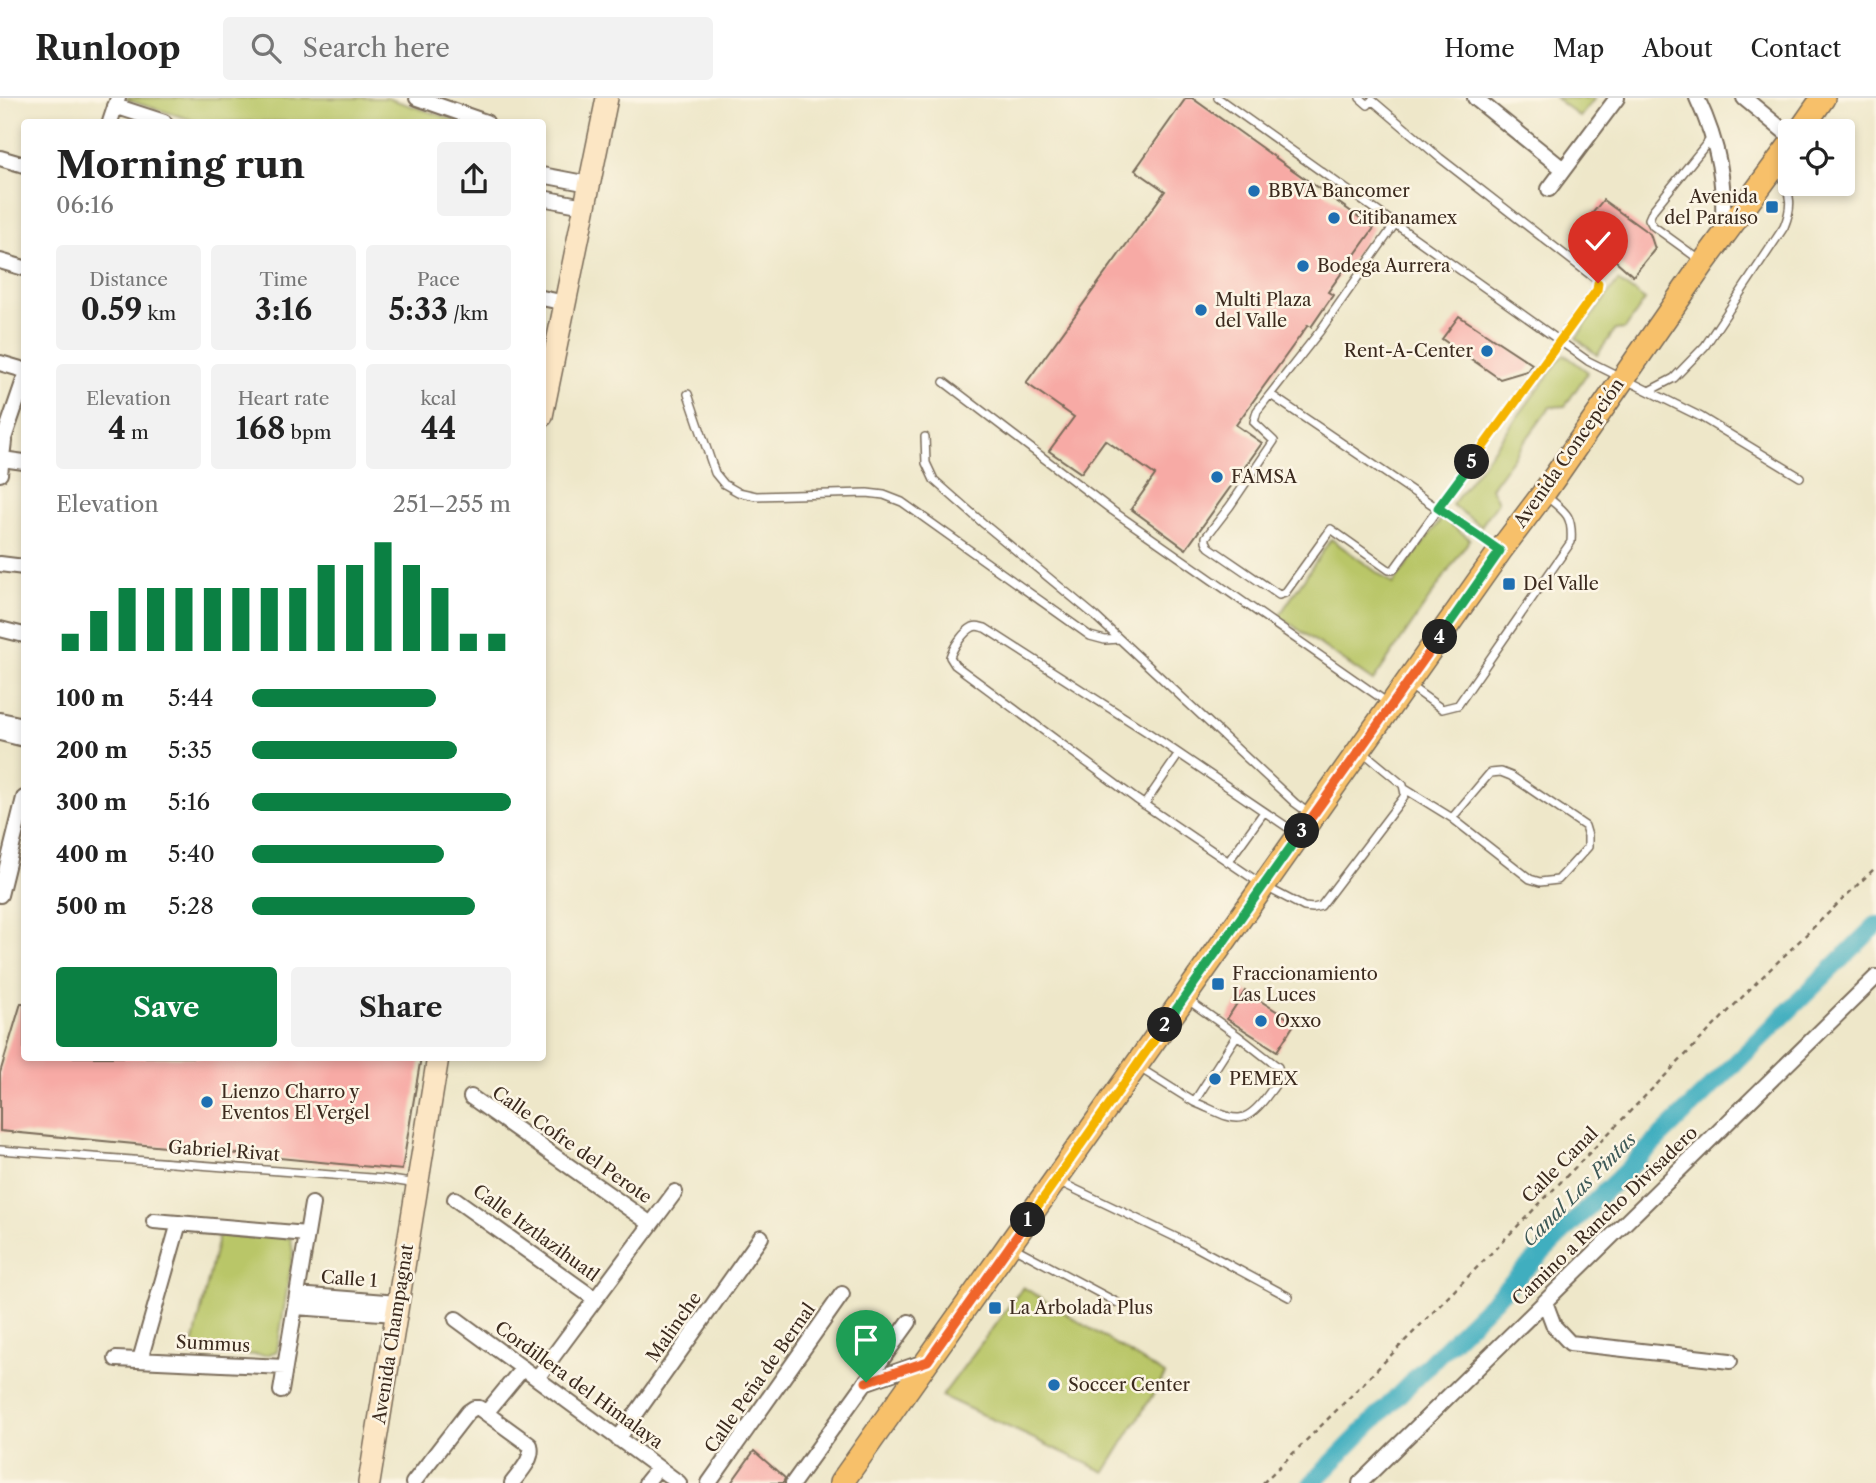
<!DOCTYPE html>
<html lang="en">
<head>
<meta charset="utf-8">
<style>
	:root { --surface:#fff; --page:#f2f2f2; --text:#222; --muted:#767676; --line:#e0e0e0; --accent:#0b8043 }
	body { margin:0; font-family:"Libre Caslon Text",serif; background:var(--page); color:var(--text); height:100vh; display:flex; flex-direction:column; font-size:26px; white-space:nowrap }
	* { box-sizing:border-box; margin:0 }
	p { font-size:23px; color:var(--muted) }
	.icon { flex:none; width:38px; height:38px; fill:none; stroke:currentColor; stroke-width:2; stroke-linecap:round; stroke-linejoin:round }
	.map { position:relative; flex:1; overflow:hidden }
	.sheet { position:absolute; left:21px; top:21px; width:525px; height:942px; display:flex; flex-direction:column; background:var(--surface); border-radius:7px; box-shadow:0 4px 10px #0003 }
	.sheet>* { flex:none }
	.controls { position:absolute; left:1778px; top:21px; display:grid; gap:14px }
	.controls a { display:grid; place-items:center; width:77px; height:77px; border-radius:7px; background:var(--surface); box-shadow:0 4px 10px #0003; font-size:35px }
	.pin { position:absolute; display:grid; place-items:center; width:60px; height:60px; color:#fff; margin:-72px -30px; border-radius:50% 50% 50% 0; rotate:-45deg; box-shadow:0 0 7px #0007 }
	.pin .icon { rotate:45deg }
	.km { position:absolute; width:35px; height:35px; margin:-18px; border-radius:50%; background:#222; color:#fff; font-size:19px; line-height:35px; text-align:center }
	.round { display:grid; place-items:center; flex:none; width:74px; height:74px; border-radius:7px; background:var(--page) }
	.head { display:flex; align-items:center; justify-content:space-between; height:119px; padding:0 35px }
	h1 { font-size:38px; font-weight:700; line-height:52px }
	.figures { display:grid; grid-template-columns:repeat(3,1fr); gap:10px; height:119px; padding:7px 35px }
	.figures div { display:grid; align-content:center; border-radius:7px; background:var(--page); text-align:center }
	.figures b { font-size:30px; font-weight:700 }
	.figures small { font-size:19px; font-weight:400 }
	.figures p { font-size:19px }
	.chart { height:196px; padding:14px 35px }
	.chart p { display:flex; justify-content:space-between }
	.chart svg { width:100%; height:126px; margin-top:7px; stroke:var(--accent); stroke-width:6 }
	.cta { display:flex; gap:14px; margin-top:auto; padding:14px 35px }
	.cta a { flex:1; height:80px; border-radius:7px; background:var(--accent); color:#fff; font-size:28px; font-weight:700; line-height:80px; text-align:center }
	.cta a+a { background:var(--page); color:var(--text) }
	ul { padding:0 35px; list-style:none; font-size:23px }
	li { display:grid; grid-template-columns:112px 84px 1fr; align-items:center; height:52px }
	li i { height:18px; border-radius:9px; background:var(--accent) }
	header { display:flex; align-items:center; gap:42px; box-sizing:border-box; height:98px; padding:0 35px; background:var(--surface); border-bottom:2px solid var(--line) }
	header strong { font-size:33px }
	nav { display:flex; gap:38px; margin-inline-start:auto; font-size:24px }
	.search { width:490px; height:63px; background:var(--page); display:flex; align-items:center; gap:18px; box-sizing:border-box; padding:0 24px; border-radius:7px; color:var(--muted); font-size:26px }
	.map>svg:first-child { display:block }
	.green { fill:#b9c668; stroke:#7a7843; stroke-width:2 }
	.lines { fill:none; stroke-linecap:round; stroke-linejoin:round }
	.canal { stroke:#41aebf; stroke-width:18 }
	.building { fill:#f7aaa5 }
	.lane-casing { stroke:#7a6c5a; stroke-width:10 }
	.street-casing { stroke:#7a6c5a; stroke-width:18 }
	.secondary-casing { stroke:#7a6c5a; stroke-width:24 }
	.primary-casing { stroke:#7a6c5a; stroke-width:26 }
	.path { stroke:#7a6c5a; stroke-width:2.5; stroke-dasharray:5 5; stroke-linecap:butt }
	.lane { stroke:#fff; stroke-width:7 }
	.street { stroke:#fff; stroke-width:14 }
	.secondary { stroke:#fce6c4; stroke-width:21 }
	.primary { stroke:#f7c06b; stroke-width:23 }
	.split-1-casing { stroke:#fff; stroke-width:14 }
	.split-2-casing { stroke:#fff; stroke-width:14 }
	.split-3-casing { stroke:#fff; stroke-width:14 }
	.split-4-casing { stroke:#fff; stroke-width:14 }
	.split-5-casing { stroke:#fff; stroke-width:14 }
	.split-6-casing { stroke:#fff; stroke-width:14 }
	.split-1 { stroke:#f0652b; stroke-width:9 }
	.split-2 { stroke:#f5b400; stroke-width:9 }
	.split-3 { stroke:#22a559; stroke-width:9 }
	.split-4 { stroke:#f0652b; stroke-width:9 }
	.split-5 { stroke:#22a559; stroke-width:9 }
	.split-6 { stroke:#f5b400; stroke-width:9 }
	.poi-dot { fill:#1f6fb2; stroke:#fcf5e5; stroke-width:2.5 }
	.labels { text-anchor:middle; stroke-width:5; stroke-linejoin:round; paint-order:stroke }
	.poi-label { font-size:18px; fill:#3b2a1e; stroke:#fcf5e5; text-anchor:start }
	.street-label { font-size:18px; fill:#3b2a1e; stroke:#fcf5e5 }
	.water-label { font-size:19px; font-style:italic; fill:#3d5856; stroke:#fcf5e5 }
</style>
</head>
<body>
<header>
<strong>Runloop</strong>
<div class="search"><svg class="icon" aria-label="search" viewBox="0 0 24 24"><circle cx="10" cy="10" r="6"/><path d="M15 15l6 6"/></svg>Search here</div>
<nav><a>Home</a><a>Map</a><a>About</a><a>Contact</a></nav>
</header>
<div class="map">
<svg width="1876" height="1385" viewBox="0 0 1876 1385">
	<rect width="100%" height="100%" fill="#fcf5e5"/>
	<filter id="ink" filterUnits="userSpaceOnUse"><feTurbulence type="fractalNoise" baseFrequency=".0143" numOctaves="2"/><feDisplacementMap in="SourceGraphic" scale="14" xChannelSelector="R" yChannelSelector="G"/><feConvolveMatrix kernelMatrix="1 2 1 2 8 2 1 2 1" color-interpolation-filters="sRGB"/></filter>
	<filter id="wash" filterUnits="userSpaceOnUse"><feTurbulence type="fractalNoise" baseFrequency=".00686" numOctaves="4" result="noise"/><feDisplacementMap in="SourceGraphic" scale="28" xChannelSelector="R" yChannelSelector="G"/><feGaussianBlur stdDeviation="1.57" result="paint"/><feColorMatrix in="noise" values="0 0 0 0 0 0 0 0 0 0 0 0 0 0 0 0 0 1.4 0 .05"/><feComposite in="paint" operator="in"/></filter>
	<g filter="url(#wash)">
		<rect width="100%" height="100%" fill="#eee7c9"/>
		<path class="green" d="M127,0h260l74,24h-262l-72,-22z
			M1555,0h40l-15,19z
			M1618,183l27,19 -20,29 -10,1 -18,25 -21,-17z
			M1564,256l24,18 -23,34 -15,1 -59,81 7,14 -17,24 -29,-21z
			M1442,420l28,21 -97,142 -94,-65 52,-77 62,45z
			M219,1135l72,5 2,15 -16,98 -10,4 -76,-1z
			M1023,1189l142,88 -60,97 -163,-76z"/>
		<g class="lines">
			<path class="canal" d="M1312,1385l130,-132 434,-426"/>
		</g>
		<g id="blocks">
			<path class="building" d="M1186,0h6l182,130 -46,64 5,3 -22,32 -3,-2 -72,100 26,18 -76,106 -55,-40 24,-34 -50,-35 -24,33 -32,-22 25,-34 -48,-34 139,-192 -30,-21z
				M1603,102l47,34 5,15 -22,27 -53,-47z
				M1459,218l73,48 -5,7 -27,8 -58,-40z
				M1245,893l50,32 -18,28 -50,-32z
				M21,905h3v54h397l-19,113 -402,-39v-58z
				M754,1353l31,27 -2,5h-52z"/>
		</g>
	</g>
	<g filter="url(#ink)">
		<use href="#blocks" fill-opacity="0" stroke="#7a6c5a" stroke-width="2"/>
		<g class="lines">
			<g class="lane-casing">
				<path id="lane" d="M1218,0l370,263 113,56 99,60
					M1360,0l8,7 4,-5 68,58 157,122 1,7 -203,281 -2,2h-4l-58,-41 -46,64 -6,2 -70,-48 -3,-6v-4l24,-31 44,-65 -20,-19 3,-11 63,-80 75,-107
					M1700,162l-47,-34 -4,-7 4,-9 59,-73
					M944,284l169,129 275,192
					M1649,293l25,-13 31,-32 79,-119c11,-27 4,-34 -5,-61
					M688,296l27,79 9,11 14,8 18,4 111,-3 17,2 18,7 188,134 15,4 14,-1
					M1271,297l225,153
					M925,339l1,26 8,17 50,44 111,92 200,187 15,11
					M1410,588l32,23 16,-4 113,-163c2,-26 -5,-30 -24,-45
					M1501,674l10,4 74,50 3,10v11l-30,33 -18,2 -10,-3 -78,-61 38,-45z
					M1405,691l47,29
					M1144,707l35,-51
					M1296,735l-149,-101 -162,-104c-5,-1 -7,-3 -12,-1 -10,5 -20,21 -23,30l5,8 181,134 128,87 40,21 9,1 8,-2 82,-108 2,-4 -2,-9 -40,-33
					M1228,764l36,-50
					M1138,969l56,35 43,-67 -49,-35
					M1194,1004c39,16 48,30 76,-10 7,-9 11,-14 8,-25l-41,-32
					M0,1052l385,29 32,5
					M1060,1084l136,65 93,50
					M1013,1149l105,56"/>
			</g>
			<g class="street-casing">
				<path id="street" d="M417,0l69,24
					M1475,0l88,71
					M1697,0c23,49 28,84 26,137
					M1744,0l46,38
					M115,8l49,16
					M110,24l8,-24
					M0,60l24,7
					M542,77l47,9
					M1549,91l68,-91
					M542,100l42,8
					M0,163l24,7
					M542,200l23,5
					M0,265l24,7
					M0,352l24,-70
					M2,361l22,3
					M0,376l4,-33
					M0,466l24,3
					M0,531l24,6
					M0,622l24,5
					M0,635l24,6
					M0,797l24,-97
					M471,999l180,127
					M455,1101l140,100
					M154,1123l153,13
					M297,1197l101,8
					M1545,1204l9,24 16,17 160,18
					M295,1209l101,7
					M456,1221l223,164
					M116,1261l169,8
					M140,1262l39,-137
					M537,1280l138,-186
					M867,1284l60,-21
					M281,1293l31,-187
					M486,1315l37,-45
					M618,1341l143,-202
					M413,1385l55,-71 6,-4h5l51,37c4,14 -10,27 -18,38
					M646,1385l12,-15
					M709,1385l133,-189
					M793,1385l116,-161
					M1360,1385l516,-506"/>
			</g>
			<g class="secondary-casing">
				<path id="secondary" d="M542,318l65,-318
					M369,1385l69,-426"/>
			</g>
			<g class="primary-casing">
				<path id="primary" d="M1800,33l23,-33
					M841,1385l659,-932 43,-57 161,-232 86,-117"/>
			</g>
			<path class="path" d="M1263,1385l81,-80 413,-421 119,-115"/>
			<use href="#lane" class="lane"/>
			<use href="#street" class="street"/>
			<use href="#secondary" class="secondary"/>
			<use href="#primary" class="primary"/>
		</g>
	</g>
	<g class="lines" filter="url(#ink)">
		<g class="split-1-casing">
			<path id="split-1" d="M866,1284l62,-21 100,-141"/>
		</g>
		<g class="split-2-casing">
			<path id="split-2" d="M1028,1122l137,-195"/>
		</g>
		<g class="split-3-casing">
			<path id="split-3" d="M1165,927l137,-194"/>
		</g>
		<g class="split-4-casing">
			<path id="split-4" d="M1302,733l138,-194"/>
		</g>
		<g class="split-5-casing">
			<path id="split-5" d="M1440,539l60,-86 -62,-43 34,-46"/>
		</g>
		<g class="split-6-casing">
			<path id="split-6" d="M1472,364l125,-172 1,-7"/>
		</g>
		<use href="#split-1" class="split-1"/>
		<use href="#split-2" class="split-2"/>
		<use href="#split-3" class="split-3"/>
		<use href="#split-4" class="split-4"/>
		<use href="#split-5" class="split-5"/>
		<use href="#split-6" class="split-6"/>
	</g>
	<g class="poi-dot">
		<circle cx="1254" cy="93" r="7"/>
		<rect x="1765" y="102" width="14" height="14" rx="3.5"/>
		<circle cx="1334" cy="120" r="7"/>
		<circle cx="1303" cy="168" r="7"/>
		<circle cx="1201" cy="212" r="7"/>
		<circle cx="1487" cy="253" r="7"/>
		<circle cx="1217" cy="379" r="7"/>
		<rect x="1502" y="479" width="14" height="14" rx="3.5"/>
		<rect x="1211" y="879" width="14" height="14" rx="3.5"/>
		<circle cx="1261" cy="923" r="7"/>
		<circle cx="1215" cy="981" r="7"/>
		<circle cx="207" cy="1004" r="7"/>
		<rect x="988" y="1203" width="14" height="14" rx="3.5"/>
		<circle cx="1054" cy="1287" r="7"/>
	</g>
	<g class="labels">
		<g class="poi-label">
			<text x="1268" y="99">BBVA Bancomer</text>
			<text x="1758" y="105" text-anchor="end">Avenida<tspan x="1758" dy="21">del Paraíso</tspan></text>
			<text x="1348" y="126">Citibanamex</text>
			<text x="1317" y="174">Bodega Aurrera</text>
			<text x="1215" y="208">Multi Plaza<tspan x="1215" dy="21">del Valle</tspan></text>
			<text x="1473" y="259" text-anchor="end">Rent-A-Center</text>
			<text x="1231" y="385">FAMSA</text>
			<text x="1523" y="492">Del Valle</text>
			<text x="1232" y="882">Fraccionamiento<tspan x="1232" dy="21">Las Luces</tspan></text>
			<text x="1275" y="929">Oxxo</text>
			<text x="1229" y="987">PEMEX</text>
			<text x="221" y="1000">Lienzo Charro y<tspan x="221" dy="21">Eventos El Vergel</tspan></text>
			<text x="1009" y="1216">La Arbolada Plus</text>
			<text x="1068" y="1293">Soccer Center</text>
		</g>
		<g class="street-label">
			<text transform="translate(1569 355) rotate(-55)" y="6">Avenida Concepción</text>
			<text transform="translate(572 1047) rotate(35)" y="6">Calle Cofre del Perote</text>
			<text transform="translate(224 1053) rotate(4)" y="6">Gabriel Rivat</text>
			<text transform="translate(1560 1067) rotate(-45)" y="6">Calle Canal</text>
			<text transform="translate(1605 1118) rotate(-44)" y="6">Camino a Rancho Divisadero</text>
			<text transform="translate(536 1135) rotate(36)" y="6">Calle Itztlazihuatl</text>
			<text transform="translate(349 1181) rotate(4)" y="6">Calle 1</text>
			<text transform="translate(674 1229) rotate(-55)" y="6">Malinche</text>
			<text transform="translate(393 1236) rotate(-81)" y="6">Avenida Champagnat</text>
			<text transform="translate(213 1246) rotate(3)" y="6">Summus</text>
			<text transform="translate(760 1280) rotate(-55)" y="6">Calle Peña de Bernal</text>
			<text transform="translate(579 1287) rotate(36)" y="6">Cordillera del Himalaya</text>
		</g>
		<g class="water-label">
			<text transform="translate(1579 1091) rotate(-45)" y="7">Canal Las Pintas</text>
		</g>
	</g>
</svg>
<div class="controls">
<a><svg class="icon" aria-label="locate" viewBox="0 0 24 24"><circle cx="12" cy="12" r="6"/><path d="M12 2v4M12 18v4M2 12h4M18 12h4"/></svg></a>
</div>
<div class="pin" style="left:866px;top:1284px;background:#1e9e55"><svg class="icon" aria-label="arrive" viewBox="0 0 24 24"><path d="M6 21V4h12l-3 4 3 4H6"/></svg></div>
<div class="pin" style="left:1598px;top:185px;background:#d93025"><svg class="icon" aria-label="check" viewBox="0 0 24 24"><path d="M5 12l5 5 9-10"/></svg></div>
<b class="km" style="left:1028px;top:1122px">1</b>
<b class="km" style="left:1165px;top:927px">2</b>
<b class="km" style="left:1302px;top:733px">3</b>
<b class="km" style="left:1440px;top:539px">4</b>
<b class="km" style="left:1472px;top:364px">5</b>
<section class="sheet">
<div class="head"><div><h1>Morning run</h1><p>06:16</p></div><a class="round"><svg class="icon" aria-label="share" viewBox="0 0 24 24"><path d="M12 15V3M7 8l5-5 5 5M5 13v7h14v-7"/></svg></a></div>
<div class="figures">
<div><p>Distance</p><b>0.59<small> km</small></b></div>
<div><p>Time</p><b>3:16</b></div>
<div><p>Pace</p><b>5:33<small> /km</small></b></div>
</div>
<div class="figures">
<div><p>Elevation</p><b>4<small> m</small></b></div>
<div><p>Heart rate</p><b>168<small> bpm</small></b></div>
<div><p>kcal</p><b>44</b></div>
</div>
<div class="chart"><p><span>Elevation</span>251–255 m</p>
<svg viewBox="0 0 160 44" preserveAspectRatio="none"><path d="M5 44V38M15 44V30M25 44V22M35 44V22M45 44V22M55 44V22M65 44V22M75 44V22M85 44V22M95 44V14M105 44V14M115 44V6M125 44V14M135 44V22M145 44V38M155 44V38"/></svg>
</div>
<ul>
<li><b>100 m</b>5:44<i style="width:71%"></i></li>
<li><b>200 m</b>5:35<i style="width:79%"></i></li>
<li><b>300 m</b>5:16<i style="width:100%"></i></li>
<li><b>400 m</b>5:40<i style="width:74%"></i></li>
<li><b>500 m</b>5:28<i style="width:86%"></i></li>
</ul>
<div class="cta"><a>Save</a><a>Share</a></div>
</section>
</div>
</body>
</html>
